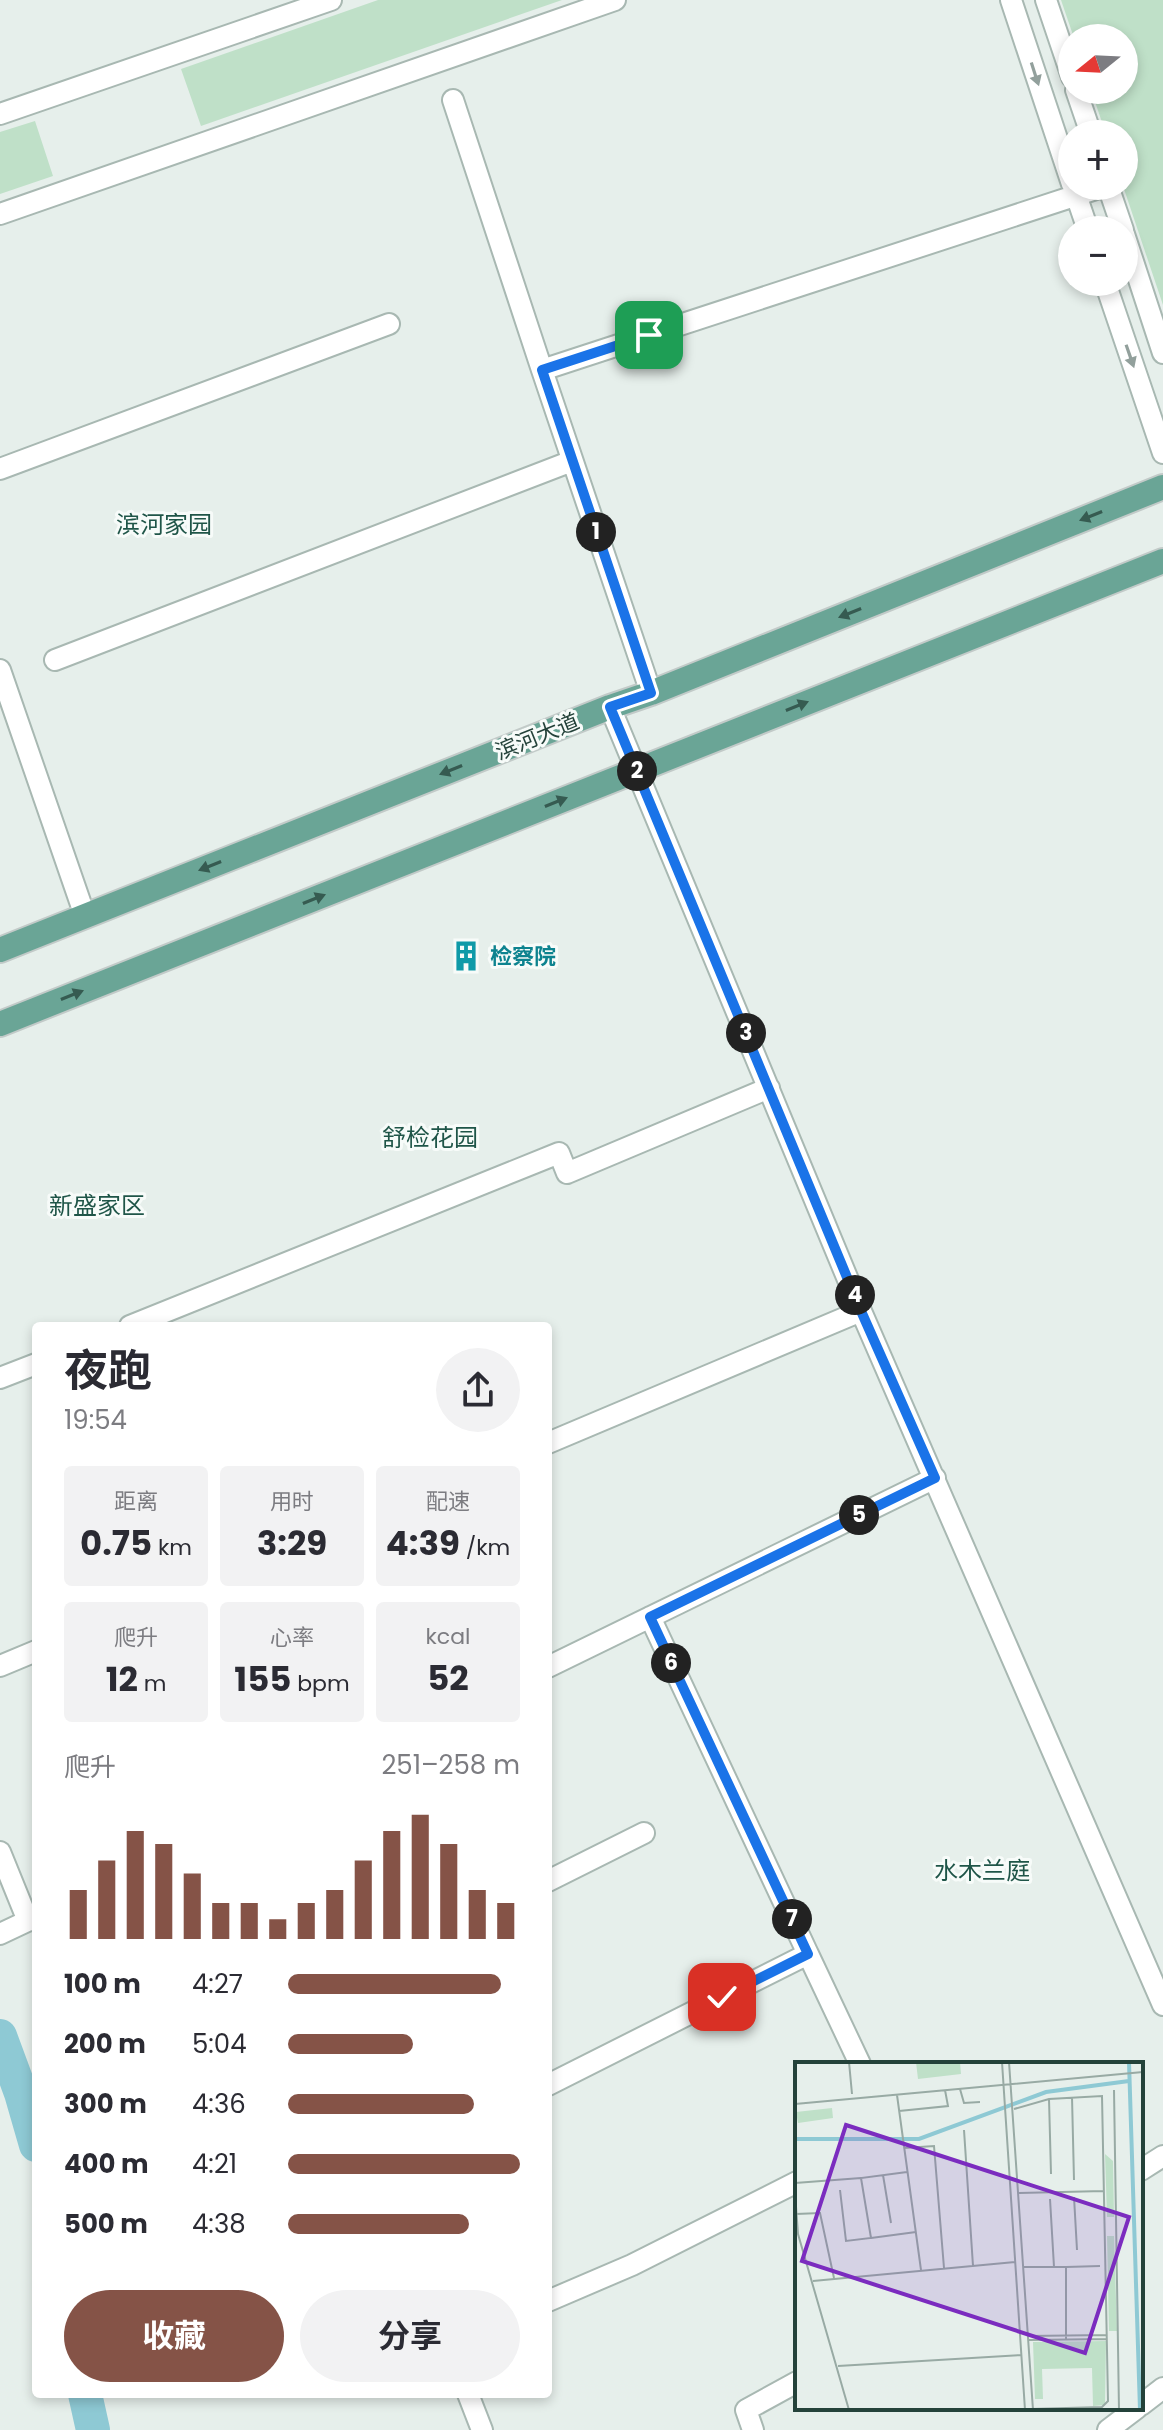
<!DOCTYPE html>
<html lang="zh">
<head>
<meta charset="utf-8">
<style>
	:root { --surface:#fff; --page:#f2f2f3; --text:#2b2b33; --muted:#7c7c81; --accent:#855347 }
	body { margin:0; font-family:Poppins,"Noto Sans SC",sans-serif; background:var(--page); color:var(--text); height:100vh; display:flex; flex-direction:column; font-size:30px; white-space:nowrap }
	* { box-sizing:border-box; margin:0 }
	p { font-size:26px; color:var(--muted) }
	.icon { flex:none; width:44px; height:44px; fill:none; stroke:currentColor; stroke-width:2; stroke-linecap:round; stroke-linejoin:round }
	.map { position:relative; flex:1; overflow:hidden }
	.side { position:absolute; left:32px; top:1322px; width:520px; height:1076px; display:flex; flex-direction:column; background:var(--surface); border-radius:8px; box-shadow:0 4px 12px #0003 }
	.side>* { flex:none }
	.needle { width:52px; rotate:252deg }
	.fabs { position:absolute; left:1058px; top:24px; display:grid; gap:16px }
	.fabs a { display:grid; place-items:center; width:80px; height:80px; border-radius:50%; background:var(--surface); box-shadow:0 4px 12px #0003; font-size:40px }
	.pin { position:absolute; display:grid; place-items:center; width:68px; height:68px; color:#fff; margin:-34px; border-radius:16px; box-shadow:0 4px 12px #0006 }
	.km { position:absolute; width:40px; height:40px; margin:-20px; border-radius:50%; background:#222; color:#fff; font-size:22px; line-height:40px; text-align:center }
	.round { display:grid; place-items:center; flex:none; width:84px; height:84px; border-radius:42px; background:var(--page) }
	.overview { display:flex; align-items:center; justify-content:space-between; height:136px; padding:0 32px }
	h1 { font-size:44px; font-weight:700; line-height:60px }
	.stats { display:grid; grid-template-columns:repeat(3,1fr); gap:12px; height:136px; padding:8px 32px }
	.stats div { display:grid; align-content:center; border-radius:8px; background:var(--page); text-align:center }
	.stats b { font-size:34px; font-weight:700 }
	.stats small { font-size:22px; font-weight:400 }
	.stats p { font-size:22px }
	.chart { height:224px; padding:16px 32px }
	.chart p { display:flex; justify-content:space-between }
	.chart svg { width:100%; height:144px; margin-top:8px; stroke:var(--accent); stroke-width:6 }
	.button { display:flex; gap:16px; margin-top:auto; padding:16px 32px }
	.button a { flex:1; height:92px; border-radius:48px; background:var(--accent); color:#fff; font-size:32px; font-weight:700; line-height:92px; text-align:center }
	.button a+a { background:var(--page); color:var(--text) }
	ul { padding:0 32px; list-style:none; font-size:26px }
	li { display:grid; grid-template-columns:128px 96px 1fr; align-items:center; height:60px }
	li i { height:20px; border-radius:10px; background:var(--accent) }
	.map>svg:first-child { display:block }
	.green { fill:#bfe0c8 }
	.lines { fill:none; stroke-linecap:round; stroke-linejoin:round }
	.river { stroke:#8ec9d4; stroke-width:34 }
	.street-casing { stroke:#a8b8b2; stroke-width:24 }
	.primary-casing { stroke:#c2cac8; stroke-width:28 }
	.street { stroke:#fff; stroke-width:20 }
	.primary { stroke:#6aa596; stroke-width:24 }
	.oneway { fill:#92a09c }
	.oneway2 { fill:#365b51 }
	.route-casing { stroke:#fff; stroke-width:16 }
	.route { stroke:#1a73e8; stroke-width:10 }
	.labels { text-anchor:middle; stroke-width:6; stroke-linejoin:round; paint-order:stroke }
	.street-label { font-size:22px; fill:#24423a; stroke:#f7fbf9 }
	.culture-label { font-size:22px; font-weight:bold; fill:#0d838f; stroke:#f7fbf9; text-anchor:start }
	.neighbourhood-label { font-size:24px; fill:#1f5548; stroke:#f7fbf9 }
	.inset-river { fill:none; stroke:#8ec9d4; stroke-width:4 }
	.inset-road { fill:none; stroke:#98aaa4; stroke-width:2 }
	.view { fill:#7b2cbf; fill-opacity:0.15; stroke:#7b2cbf; stroke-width:4 }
	.inset-edge { fill:none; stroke:#24423a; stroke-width:4 }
</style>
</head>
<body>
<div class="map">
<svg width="1163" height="2430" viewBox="0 0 1163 2430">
	<rect width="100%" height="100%" fill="#e6efeb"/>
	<path class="green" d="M378,0h184l-361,126 -20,-57z
		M1061,0h102v305l-40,-119 1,-52h-18l-15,-44h33v-52h-50z
		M35,121l18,55 -53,18v-62z"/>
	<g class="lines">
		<path class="river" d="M0,2036l21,57 15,52
			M85,2394l8,36"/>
		<g class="street-casing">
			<path id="street" d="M1011,0l61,184
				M1046,0l26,77
				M1076,90l15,44
				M453,100l89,270
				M0,114l331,-114
				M1073,186l15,44
				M1108,186l15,44
				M0,214l615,-214
				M1124,234l39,119
				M1105,282l58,171
				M0,469l389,-145
				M55,660l517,-199
				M0,670l85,246
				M651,693l-109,-323 563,-184
				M610,707l251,604 302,694
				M130,1326l429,-173 8,20 202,-85
				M0,1378l36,-14
				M548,1443l313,-132
				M650,1617l158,337
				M0,1666l36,-15
				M548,1667l387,-189
				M0,1852l28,69
				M548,1881l96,-48
				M0,1934l36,-17
				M548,2085l260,-131 52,110
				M1141,2170l22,-14
				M548,2301l84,-36 165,-83
				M468,2394l14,36
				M1141,2405l22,-17
				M753,2430l-7,-20 51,-28
				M1108,2430l29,-22"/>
		</g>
		<g class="primary-casing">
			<path id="primary" d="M0,950l610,-243 41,-14 512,-206
				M0,1024l1163,-463"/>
		</g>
		<use href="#street" class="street"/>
		<use href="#primary" class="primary"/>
	</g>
	<defs><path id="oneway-solid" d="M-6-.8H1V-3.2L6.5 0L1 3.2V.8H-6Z" transform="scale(2)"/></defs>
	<g class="oneway">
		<use href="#oneway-solid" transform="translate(1035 74) rotate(72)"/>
		<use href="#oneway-solid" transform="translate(1130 356) rotate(71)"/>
	</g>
	<g class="oneway2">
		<use href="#oneway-solid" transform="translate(1091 516) rotate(158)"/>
		<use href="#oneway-solid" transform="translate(850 613) rotate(158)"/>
		<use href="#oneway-solid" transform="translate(797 706) rotate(-22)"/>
		<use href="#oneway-solid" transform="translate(451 770) rotate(158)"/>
		<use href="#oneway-solid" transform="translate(556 802) rotate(-22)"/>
		<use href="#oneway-solid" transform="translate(210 866) rotate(158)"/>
		<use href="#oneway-solid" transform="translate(314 899) rotate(-22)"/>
		<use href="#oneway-solid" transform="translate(72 995) rotate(-22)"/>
	</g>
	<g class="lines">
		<g class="route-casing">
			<path id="route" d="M649,335l-107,35 109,323 -41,14 251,604 74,167 -285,139 158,337 -86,43"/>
		</g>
		<use href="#route" class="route"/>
	</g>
	<defs>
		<g id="building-bare" transform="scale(2.4)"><path d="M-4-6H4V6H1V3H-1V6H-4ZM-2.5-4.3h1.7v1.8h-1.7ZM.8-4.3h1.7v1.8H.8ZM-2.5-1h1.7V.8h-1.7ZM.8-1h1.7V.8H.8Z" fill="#0f9aa8" stroke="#f7fbf9" stroke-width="2.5" paint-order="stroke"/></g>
	</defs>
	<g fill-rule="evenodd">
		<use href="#building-bare" x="466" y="956"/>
	</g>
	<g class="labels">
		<g class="street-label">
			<text transform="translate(537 736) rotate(-22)" y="8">滨河大道</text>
		</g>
		<g class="culture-label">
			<text x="490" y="964">检察院</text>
		</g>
		<g class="neighbourhood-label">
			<text x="164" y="533">滨河家园</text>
			<text x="430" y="1146">舒检花园</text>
			<text x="97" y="1214">新盛家区</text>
			<text x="982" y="1879">水木兰庭</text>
		</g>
	</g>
	<g transform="translate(795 2062)">
		<rect width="348" height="348" fill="#e6efeb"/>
		<path d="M121,0h44l1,12 -43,5zM37,46l1,10 -35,5 -2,-11zM310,92l8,7 1,56h-7zM312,174h7l3,95h-8zM311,279l-1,64 -12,1 -1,-38 -50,1 1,30h-8l-2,-57z" fill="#bfe0c8"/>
		<path class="inset-river" d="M334,0l11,348M0,77h124l127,-47 83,-11"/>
		<path class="inset-road" d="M54,0l3,32M207,0l23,348M214,0l24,348M165,27l4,14 16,-1M319,28l5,320M102,33l24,175M277,35l2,83M254,37l2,75M0,42l348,-32M219,47l35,-10 53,-3 6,305 -6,6 -71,2M104,49l49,-5 -3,-16M169,68l9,136M109,86l30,-2 10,122M88,113l8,48M0,121l66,-5M45,128l6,51 25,-3 -10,-60 46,-6M0,131l3,41 51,176M224,131l85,-2M279,135l3,53M255,137l4,68M1,152l24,-1 14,65M76,176l45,-6M229,205h42v73M271,205l34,-1M18,219l202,-19M233,274l79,-1M234,278l78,-1M43,304l183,-11"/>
		<path class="view" d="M51,63l283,92 -44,136 -283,-92z"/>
		<rect width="348" height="348" class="inset-edge"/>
	</g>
</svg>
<div class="fabs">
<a><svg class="needle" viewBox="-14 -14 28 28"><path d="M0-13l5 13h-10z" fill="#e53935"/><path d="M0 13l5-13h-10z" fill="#7c7c81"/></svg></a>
<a>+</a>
<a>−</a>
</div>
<div class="pin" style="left:649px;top:335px;background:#1e9e55"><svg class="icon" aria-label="arrive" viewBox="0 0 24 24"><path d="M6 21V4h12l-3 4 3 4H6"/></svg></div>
<div class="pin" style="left:722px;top:1997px;background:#d93025"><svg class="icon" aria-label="check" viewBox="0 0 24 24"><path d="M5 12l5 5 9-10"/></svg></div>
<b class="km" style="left:596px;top:532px">1</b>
<b class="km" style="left:637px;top:771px">2</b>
<b class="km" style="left:746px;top:1033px">3</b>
<b class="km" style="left:855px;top:1295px">4</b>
<b class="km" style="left:859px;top:1515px">5</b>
<b class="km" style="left:671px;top:1663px">6</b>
<b class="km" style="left:792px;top:1919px">7</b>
<section class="side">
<div class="overview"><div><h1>夜跑</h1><p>19:54</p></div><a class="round"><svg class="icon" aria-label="share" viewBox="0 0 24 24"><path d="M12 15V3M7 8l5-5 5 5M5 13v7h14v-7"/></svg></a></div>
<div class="stats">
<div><p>距离</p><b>0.75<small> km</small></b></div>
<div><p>用时</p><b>3:29</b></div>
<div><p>配速</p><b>4:39<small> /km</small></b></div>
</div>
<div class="stats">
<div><p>爬升</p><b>12<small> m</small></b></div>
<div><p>心率</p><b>155<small> bpm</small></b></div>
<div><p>kcal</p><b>52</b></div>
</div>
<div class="chart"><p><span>爬升</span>251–258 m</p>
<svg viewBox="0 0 160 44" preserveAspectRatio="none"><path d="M5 44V29M15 44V20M25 44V11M35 44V15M45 44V24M55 44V33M65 44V33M75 44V38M85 44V33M95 44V29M105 44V20M115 44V11M125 44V6M135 44V15M145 44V29M155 44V33"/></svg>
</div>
<ul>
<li><b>100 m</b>4:27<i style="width:92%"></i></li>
<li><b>200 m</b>5:04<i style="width:54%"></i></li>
<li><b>300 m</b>4:36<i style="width:80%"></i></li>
<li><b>400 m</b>4:21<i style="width:100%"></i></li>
<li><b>500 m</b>4:38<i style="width:78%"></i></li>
</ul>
<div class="button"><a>收藏</a><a>分享</a></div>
</section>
</div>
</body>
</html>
